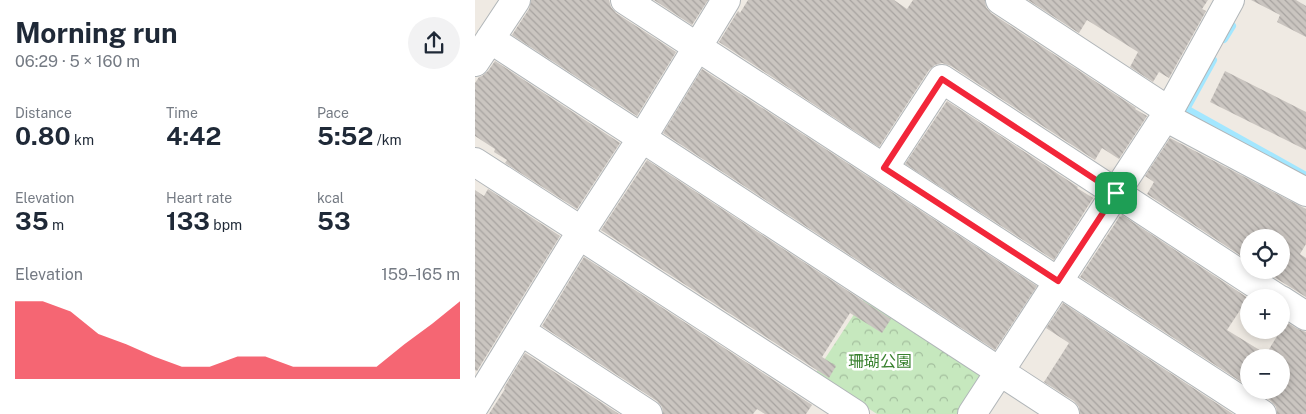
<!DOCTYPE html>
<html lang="en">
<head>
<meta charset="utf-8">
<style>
	:root { --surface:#fff; --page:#f2f2f3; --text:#1f2937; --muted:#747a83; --accent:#f22639 }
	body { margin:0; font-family:"Public Sans","Noto Sans JP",sans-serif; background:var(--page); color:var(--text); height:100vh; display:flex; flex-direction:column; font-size:19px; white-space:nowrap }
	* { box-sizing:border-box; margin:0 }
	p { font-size:16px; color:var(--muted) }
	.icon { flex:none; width:28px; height:28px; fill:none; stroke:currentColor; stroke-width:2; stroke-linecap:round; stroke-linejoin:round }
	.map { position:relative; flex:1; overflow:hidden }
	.drawer { display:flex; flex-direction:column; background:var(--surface); width:475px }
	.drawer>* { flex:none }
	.controls { position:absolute; left:765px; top:229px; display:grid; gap:10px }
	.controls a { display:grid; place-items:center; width:50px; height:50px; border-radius:50%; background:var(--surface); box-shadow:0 2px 8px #0003; font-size:25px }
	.pin { position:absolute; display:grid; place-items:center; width:42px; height:42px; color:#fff; margin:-21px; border-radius:10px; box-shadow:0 2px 8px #0006 }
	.round { display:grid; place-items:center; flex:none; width:52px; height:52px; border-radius:26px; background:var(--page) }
	.overview { display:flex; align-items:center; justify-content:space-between; height:85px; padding:0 15px }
	h1 { font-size:28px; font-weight:700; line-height:38px }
	.figures { display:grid; grid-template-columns:repeat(3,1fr); gap:8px; height:85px; padding:5px 15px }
	.figures div { display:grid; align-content:center }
	.figures b { font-size:25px; font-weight:700 }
	.figures small { font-size:14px; font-weight:400 }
	.figures p { font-size:14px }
	.chart { height:140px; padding:10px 15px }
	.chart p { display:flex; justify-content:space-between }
	.chart svg { width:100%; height:90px; margin-top:5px; fill:var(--accent); opacity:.7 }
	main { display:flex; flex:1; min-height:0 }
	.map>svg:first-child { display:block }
	.park { fill:url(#park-crowns) }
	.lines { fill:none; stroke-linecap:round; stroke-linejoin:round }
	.stream { stroke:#a3e7ff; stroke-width:8 }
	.building { fill:url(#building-back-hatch) }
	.minor-casing { stroke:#b1b6b9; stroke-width:30 }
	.minor { stroke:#fff; stroke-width:28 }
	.route-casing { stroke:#fff; stroke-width:10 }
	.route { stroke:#f22639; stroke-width:6 }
	.labels { text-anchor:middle; stroke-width:5; stroke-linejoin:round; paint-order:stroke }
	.park-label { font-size:16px; fill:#39812f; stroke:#fff }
</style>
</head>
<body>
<main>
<section class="drawer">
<div class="overview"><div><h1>Morning run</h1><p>06:29 · 5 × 160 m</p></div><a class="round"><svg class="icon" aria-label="share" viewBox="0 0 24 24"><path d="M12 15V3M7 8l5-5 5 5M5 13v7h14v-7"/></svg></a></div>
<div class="figures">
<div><p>Distance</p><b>0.80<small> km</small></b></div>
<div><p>Time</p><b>4:42</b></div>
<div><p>Pace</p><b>5:52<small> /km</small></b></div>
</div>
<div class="figures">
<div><p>Elevation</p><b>35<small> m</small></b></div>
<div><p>Heart rate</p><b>133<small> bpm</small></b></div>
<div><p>kcal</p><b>53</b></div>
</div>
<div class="chart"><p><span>Elevation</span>159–165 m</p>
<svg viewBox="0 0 160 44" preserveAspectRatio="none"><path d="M0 44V6L10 6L20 11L30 22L40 27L50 33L60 38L70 38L80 33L90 33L100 38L110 38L120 38L130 38L140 27L150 17L160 6V44z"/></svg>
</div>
</section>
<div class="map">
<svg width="831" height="414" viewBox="0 0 831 414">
	<defs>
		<pattern id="park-crowns" width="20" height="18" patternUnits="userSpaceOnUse" patternTransform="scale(1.25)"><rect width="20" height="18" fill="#c6e8be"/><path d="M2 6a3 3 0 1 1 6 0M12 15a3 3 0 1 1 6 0" fill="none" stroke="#a4bf9e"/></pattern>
		<pattern id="building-back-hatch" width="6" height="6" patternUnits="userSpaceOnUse" patternTransform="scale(1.25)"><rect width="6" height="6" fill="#cac5c0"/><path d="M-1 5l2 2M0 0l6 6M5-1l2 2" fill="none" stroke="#a7a3a0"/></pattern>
	</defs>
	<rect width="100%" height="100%" fill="#efeae3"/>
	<path class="park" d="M391,296l112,73 2,11 -22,34h-81l-62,-40z"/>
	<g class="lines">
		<path class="stream" d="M749,39l8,-13
			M738,60l-27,49 120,67"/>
	</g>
	<path class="building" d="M56,0h78l2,7 5,6 60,39 -39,64 -125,-81 17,-26z
		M179,0h54l-16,25z
		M273,0h146l13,9 6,-9h72l1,7 5,6 145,95 -1,1 12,7 -28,43 -17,-11 -7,12 -144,-94 -9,-3 -7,2 -6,5 -50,77 -160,-105 19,-31 2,2z
		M553,0h180l-6,9 4,2 -37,67 -10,-6 -6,10 -23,-15 8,-15 -51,-32 -8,13z
		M776,0h45l10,6v31l-29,-15 3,-7z
		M20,61l125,82 -43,66 -72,-46 2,-3 -13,-8 1,-3 -20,-13v-53l4,-6 3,-1 6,-5z
		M227,69l335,217 -42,64 -332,-217z
		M750,71l81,41v38l-96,-48z
		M472,101l131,86 -1,1 16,10 -39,62 -149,-96z
		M695,138l136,71v35l-6,10 6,4v39l-43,-27h18v-32h-32v23l-102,-67 7,-12 -9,-6z
		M172,160l244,159 -9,14 -32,-20 -28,44 14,9 -7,12 -228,-148z
		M13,189l72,47 -83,135 -2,-1v-180l9,6z
		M647,215l126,83 -21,32 39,24 20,-32 12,7 8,3v82h-29l-1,-7 -5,-6 -17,-11h27v-32h-32v29l-169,-110 40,-61 1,1z
		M109,257l228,148 -6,9h-41l-8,-5 -4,5h-90l-1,-7 -5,-6 -115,-75z
		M588,303l170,111h-153l-1,-7 -5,-6 -30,-19 25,-39 -23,-15z
		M50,353l94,61h-130l16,-25 -1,-1z"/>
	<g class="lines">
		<g class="minor-casing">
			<path id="minor" d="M150,0l637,414
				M525,0l169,111
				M15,39l575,375
				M0,62l41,-62
				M690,117l141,75
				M0,162l107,69
				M409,168l58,-89 335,219
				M104,235l276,179
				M806,300l25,16
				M46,331l127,83
				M0,405l104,-170 63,-97 84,-138
				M497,414l197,-303 61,-111"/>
		</g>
		<use href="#minor" class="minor"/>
	</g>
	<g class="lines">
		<g class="route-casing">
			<path id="route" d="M467,79l174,114 -58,88 -174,-113z"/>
		</g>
		<use href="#route" class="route"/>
	</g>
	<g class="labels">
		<g class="park-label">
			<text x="405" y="367">珊瑚公園</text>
		</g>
	</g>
</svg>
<div class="controls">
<a><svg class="icon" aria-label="locate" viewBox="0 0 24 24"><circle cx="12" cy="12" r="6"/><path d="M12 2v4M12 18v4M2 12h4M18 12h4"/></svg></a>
<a>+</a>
<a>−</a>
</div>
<div class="pin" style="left:641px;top:193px;background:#1e9e55"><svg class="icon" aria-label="arrive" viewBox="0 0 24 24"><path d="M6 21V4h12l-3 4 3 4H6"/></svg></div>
</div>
</main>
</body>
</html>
